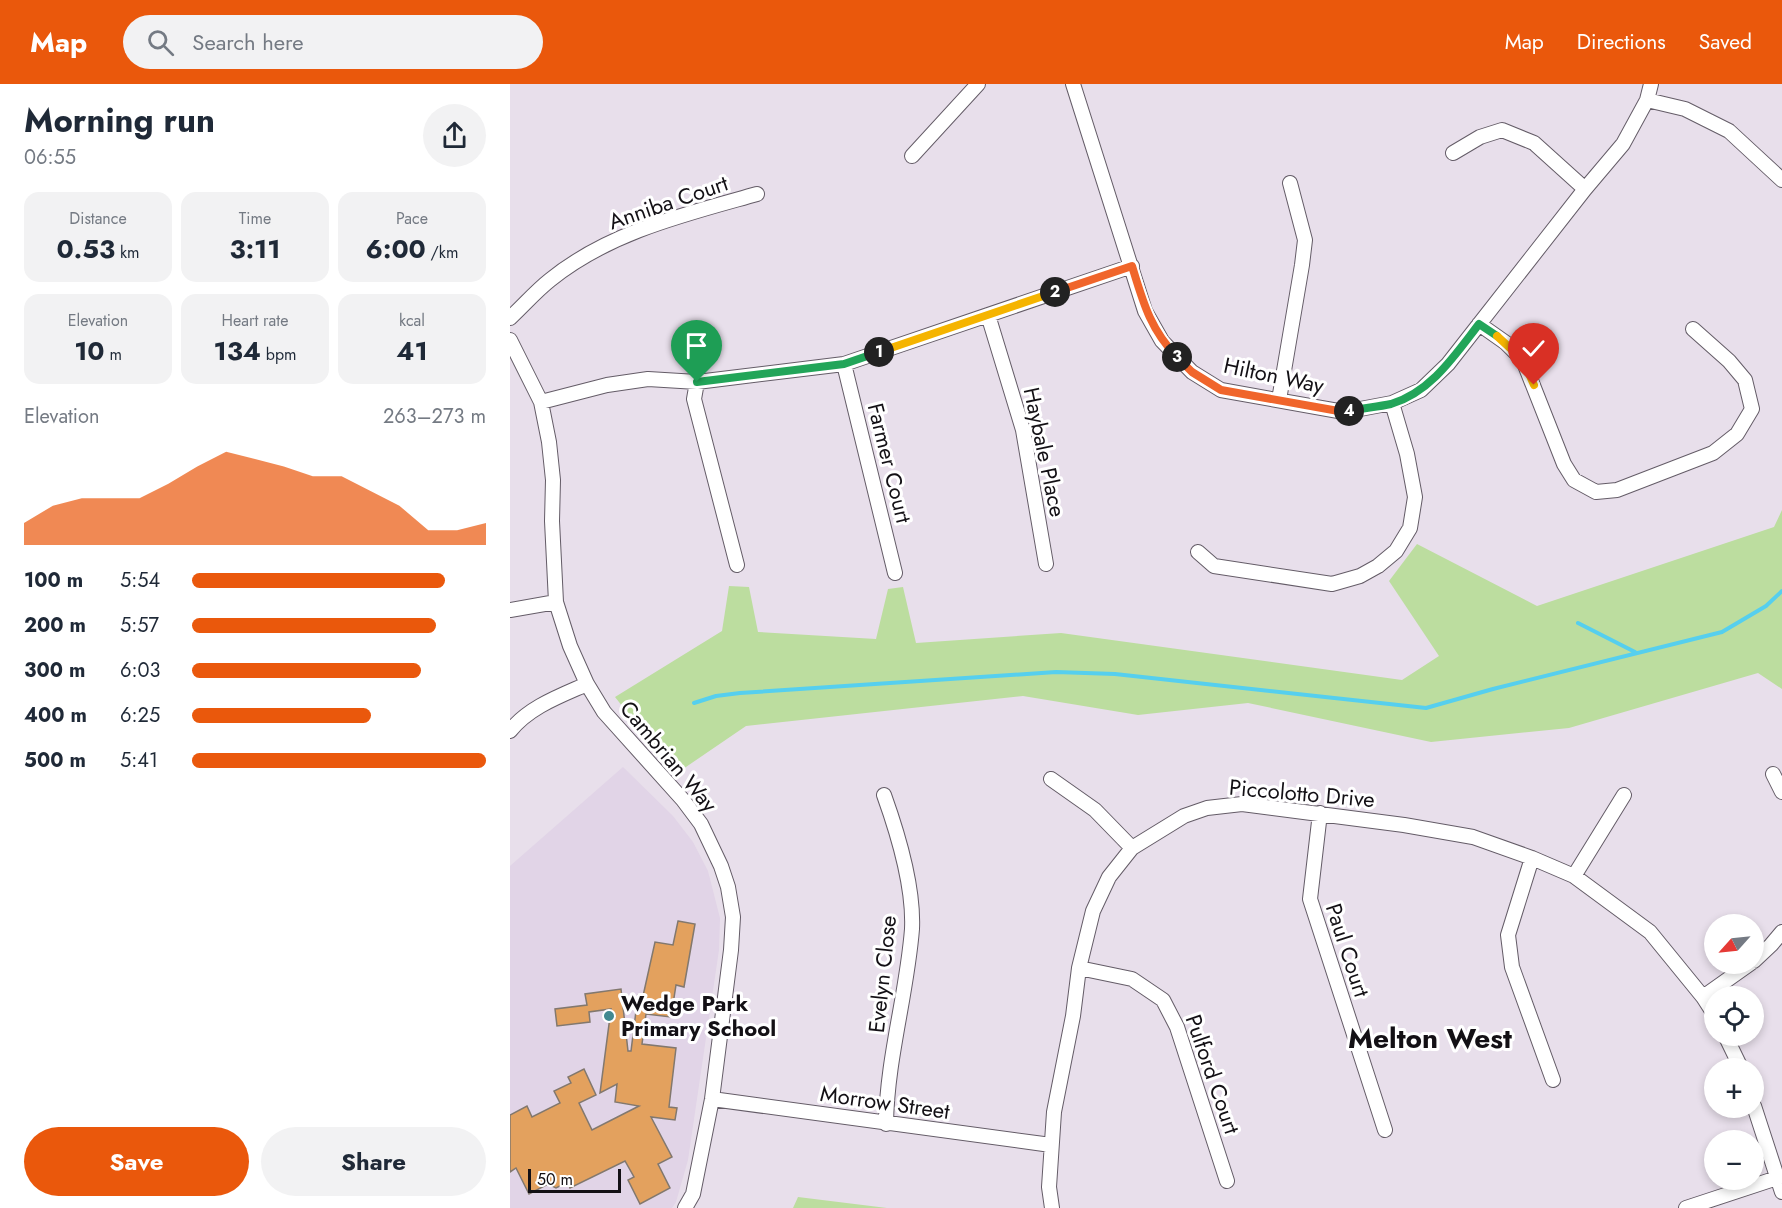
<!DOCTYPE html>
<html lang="en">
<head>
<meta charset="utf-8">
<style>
	:root { --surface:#fff; --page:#f2f2f3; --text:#1f2937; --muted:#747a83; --accent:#ea580c }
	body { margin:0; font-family:Jost,sans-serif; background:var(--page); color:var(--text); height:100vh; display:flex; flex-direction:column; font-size:22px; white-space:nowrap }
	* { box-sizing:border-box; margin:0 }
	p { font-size:20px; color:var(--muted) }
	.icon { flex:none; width:33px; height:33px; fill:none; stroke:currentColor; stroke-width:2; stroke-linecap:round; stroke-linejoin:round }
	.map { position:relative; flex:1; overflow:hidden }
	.details { display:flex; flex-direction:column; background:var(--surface); width:510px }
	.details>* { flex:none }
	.needle { width:39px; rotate:243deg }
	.buttons { position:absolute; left:1194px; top:830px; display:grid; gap:12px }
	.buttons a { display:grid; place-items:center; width:60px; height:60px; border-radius:50%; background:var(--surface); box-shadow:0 3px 9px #0003; font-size:30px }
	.scale { position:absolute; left:18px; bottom:15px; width:93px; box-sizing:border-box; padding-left:6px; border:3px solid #131015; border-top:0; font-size:16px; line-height:21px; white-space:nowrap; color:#131015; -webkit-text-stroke:4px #fff; paint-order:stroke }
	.pin { position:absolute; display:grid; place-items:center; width:51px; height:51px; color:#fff; margin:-62px -26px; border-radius:50% 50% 50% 0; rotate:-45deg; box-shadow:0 0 6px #0007 }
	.pin .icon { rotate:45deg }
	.km { position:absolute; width:30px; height:30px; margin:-15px; border-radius:50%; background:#222; color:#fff; font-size:16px; line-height:30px; text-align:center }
	.round { display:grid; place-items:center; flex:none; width:63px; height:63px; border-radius:32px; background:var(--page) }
	.headline { display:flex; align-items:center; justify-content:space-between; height:102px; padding:0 24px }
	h1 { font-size:33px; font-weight:700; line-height:45px }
	.figures { display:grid; grid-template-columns:repeat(3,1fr); gap:9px; height:102px; padding:6px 24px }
	.figures div { display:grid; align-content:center; border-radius:15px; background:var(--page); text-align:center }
	.figures b { font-size:26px; font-weight:700 }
	.figures small { font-size:16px; font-weight:400 }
	.figures p { font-size:16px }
	.chart { height:168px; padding:12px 24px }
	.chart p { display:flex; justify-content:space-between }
	.chart svg { width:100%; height:108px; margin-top:6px; fill:var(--accent); opacity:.7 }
	.cta { display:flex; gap:12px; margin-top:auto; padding:12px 24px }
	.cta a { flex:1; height:69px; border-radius:36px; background:var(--accent); color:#fff; font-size:24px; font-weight:700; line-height:69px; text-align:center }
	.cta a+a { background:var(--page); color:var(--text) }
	ul { padding:0 24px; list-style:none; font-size:20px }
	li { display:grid; grid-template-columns:96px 72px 1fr; align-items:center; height:45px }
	li i { height:15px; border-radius:8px; background:var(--accent) }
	header { display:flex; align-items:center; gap:36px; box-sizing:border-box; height:84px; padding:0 30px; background:var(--accent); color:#fff }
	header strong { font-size:28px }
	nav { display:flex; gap:33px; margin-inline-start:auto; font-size:21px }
	.search { width:420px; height:54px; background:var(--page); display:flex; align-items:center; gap:15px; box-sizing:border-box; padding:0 21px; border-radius:33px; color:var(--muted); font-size:22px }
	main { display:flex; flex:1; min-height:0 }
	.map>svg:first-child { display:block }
	.built { fill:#e1d4e7 }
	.green { fill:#bcdd9f }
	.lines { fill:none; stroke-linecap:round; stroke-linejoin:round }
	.stream { stroke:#56cfee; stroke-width:4 }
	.building { fill:#e3a15e; stroke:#82786e; stroke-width:1.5 }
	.minor-casing { stroke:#645c67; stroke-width:16 }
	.minor { stroke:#fff; stroke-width:14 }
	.split-1-casing { stroke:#fff; stroke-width:12 }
	.split-2-casing { stroke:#fff; stroke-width:12 }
	.split-3-casing { stroke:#fff; stroke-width:12 }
	.split-4-casing { stroke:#fff; stroke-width:12 }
	.split-5-casing { stroke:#fff; stroke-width:12 }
	.split-6-casing { stroke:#fff; stroke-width:12 }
	.split-1 { stroke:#22a559; stroke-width:8 }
	.split-2 { stroke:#f5b400; stroke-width:8 }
	.split-3 { stroke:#f0652b; stroke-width:8 }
	.split-4 { stroke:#f0652b; stroke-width:8 }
	.split-5 { stroke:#22a559; stroke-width:8 }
	.split-6 { stroke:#f5b400; stroke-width:8 }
	.poi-dot { fill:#428991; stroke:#fff; stroke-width:2 }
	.labels { text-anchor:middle; stroke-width:6; stroke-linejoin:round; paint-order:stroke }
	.street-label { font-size:22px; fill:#131015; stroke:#fff }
	.poi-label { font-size:22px; font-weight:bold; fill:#131015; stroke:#fff; text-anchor:start }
	.district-label { font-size:28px; font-weight:bold; fill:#131015; stroke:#fff }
</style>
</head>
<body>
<header>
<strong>Map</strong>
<div class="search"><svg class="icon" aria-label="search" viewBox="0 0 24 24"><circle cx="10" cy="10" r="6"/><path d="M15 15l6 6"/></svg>Search here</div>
<nav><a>Map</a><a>Directions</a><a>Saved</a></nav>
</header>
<main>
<section class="details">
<div class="headline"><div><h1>Morning run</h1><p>06:55</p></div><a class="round"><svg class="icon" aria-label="share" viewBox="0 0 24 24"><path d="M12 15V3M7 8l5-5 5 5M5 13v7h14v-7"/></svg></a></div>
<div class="figures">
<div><p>Distance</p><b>0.53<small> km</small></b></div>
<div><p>Time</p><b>3:11</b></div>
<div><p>Pace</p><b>6:00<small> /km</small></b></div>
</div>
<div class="figures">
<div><p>Elevation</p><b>10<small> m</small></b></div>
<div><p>Heart rate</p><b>134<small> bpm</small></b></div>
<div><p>kcal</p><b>41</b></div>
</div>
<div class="chart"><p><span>Elevation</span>263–273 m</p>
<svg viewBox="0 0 160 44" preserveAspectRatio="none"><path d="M0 44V35L10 28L20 25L30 25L40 25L50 19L60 12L70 6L80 9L90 12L100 16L110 16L120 22L130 28L140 38L150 38L160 35V44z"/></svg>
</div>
<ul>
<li><b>100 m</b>5:54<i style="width:86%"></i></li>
<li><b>200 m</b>5:57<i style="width:83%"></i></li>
<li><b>300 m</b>6:03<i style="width:78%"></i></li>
<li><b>400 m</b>6:25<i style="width:61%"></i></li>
<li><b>500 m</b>5:41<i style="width:100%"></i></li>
</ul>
<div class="cta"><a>Save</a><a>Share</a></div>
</section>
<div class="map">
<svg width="1272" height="1124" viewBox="0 0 1272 1124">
	<rect width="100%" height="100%" fill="#e8dfeb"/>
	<path class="built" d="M113,683l50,49 20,26 15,29 12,47 -1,32 -31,210 -12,42 -4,6h-162v-342z"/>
	<path class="green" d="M1272,426v179l-24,-16 -189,55 -138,14 -183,-39 -110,12 -115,-19 -277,30 -63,43 -37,-33 -31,-39 107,-66 7,-45 20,1 9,45 118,7 12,-50 15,-2 13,56 145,-10 341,47 37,-24 -50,-75 28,-37 120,62 237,-79z
		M288,1113l89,11h-94z"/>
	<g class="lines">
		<path class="stream" d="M1068,539l57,29
			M184,619l22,-7 24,-3 316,-21 59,2 311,34 67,-19 229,-57 44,-26 16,-15"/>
	</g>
	<path class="building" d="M168,837l17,3 -11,63 -8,-2 -5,32 -25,-3 -4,30 34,4 -7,59 8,1 -2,12 -24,-3 21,40 -14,7 12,24 -30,16 -12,-24 6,-3 -9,-16 -55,27 -2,-6 -12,6 -8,-4 -19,10 -13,-26 -6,4v-57l17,-9 5,11 28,-14 -6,-12 17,-8 -3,-6 16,-8 12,26 -17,8 13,27 47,-24 -24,-4 2,-18 -17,9 11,-84 -22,3 1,10 -33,4 -2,-17 32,-4 -2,-11 36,-5 7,62h3l7,-56 5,1 12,-54 18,3z"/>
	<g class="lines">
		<g class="minor-casing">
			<path id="minor" d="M563,0l72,227 17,30 30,31 29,18 123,22 48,-9 29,-13 27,-26 137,-175 38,-45 24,-44 4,-16
				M1137,16l38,9 44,22 53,49
				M943,69l27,-16 22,-7 32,13 51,46
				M402,72l66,-72
				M478,231l35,115 23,134
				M0,234c13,-12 26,-27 40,-38 59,-48 136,-66 207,-86
				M969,240l27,19 17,17 41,104 10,16 22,12 21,-2 96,-37 24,-19 15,-25 -7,-29 -16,-19 -36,-32
				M0,256l31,62 8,40 4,38 -1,41 4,81 14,44 17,38 17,28 79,88 18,24 20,42 7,21 5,30 -2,33 -19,149 -19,95 -8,14
				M334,280l51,209
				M187,298l-3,17 43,166
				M769,316l23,-135 3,-25 -15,-57
				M31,318l66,-17 41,-6 49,3 147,-18 288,-98
				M688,468l16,14 118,18 28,-8 18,-10 18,-15 14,-23 5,-31 -8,-43 -15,-51
				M0,526l46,-8
				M0,647c19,-24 50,-35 77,-47
				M1263,690l9,18
				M541,695l44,31 37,38
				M374,711c14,39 30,91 28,134 -5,65 -25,129 -26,195
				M810,729l-10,86 75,231
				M1022,774l-24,77 4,32 41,113
				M1064,792l50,-81
				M1244,877l17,-16 11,-13
				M569,884l53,11 31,21 14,27 50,154
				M1193,913l48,-34
				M1215,951l16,33
				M202,1015l339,46
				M1244,1022l28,86
				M542,1124l-3,-21 5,-75 19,-96 6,-48 14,-57 16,-34 23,-29 52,-32 23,-8 35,-4 162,21 69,12 59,21 42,18 76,56 53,65 11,17
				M1176,1124l91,-30"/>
		</g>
		<use href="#minor" class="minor"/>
	</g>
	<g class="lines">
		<g class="split-1-casing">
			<path id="split-1" d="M187,298l147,-18 35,-12"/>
		</g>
		<g class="split-2-casing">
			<path id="split-2" d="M369,268l176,-60"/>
		</g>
		<g class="split-3-casing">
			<path id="split-3" d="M545,208l77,-26c11,36 18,63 45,91"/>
		</g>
		<g class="split-4-casing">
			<path id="split-4" d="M667,273l15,15 29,18 123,22 5,-1"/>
		</g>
		<g class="split-5-casing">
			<path id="split-5" d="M839,327c14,-3 28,-4 42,-7 40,-12 64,-49 88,-80l18,12"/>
		</g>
		<g class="split-6-casing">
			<path id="split-6" d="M987,252l26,24 11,25"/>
		</g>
		<use href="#split-1" class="split-1"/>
		<use href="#split-2" class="split-2"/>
		<use href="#split-3" class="split-3"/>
		<use href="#split-4" class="split-4"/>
		<use href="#split-5" class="split-5"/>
		<use href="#split-6" class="split-6"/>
	</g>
	<circle class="poi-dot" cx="99" cy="932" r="6"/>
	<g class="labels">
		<g class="street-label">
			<text transform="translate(158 118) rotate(-19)" y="8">Anniba Court</text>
			<text transform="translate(764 291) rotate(12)" y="8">Hilton Way</text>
			<text transform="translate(535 368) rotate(78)" y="8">Haybale Place</text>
			<text transform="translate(380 379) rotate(76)" y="8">Farmer Court</text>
			<text transform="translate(159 672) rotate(50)" y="8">Cambrian Way</text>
			<text transform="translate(792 709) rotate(5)" y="8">Piccolotto Drive</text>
			<text transform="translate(838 866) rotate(72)" y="8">Paul Court</text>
			<text transform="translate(372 890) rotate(-84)" y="8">Evelyn Close</text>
			<text transform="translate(703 990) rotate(71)" y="8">Pulford Court</text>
			<text transform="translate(375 1018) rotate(8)" y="8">Morrow Street</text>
		</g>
		<g class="poi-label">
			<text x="111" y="927">Wedge Park<tspan x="111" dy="25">Primary School</tspan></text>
		</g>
		<g class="district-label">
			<text x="920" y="964">Melton West</text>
		</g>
	</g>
</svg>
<div class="buttons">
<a><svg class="needle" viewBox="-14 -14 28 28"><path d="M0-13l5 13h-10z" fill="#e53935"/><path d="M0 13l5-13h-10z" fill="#747a83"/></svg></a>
<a><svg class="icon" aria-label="locate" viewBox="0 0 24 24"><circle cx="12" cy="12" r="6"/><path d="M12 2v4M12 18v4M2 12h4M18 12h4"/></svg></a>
<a>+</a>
<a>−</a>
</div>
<div class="scale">50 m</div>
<div class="pin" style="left:187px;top:298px;background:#1e9e55"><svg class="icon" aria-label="arrive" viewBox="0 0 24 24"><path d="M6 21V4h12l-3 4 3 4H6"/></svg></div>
<div class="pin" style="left:1024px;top:301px;background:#d93025"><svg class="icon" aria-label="check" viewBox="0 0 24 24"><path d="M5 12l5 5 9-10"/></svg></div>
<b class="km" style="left:369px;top:268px">1</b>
<b class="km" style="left:545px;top:208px">2</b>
<b class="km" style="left:667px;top:273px">3</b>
<b class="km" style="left:839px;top:327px">4</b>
</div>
</main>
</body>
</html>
